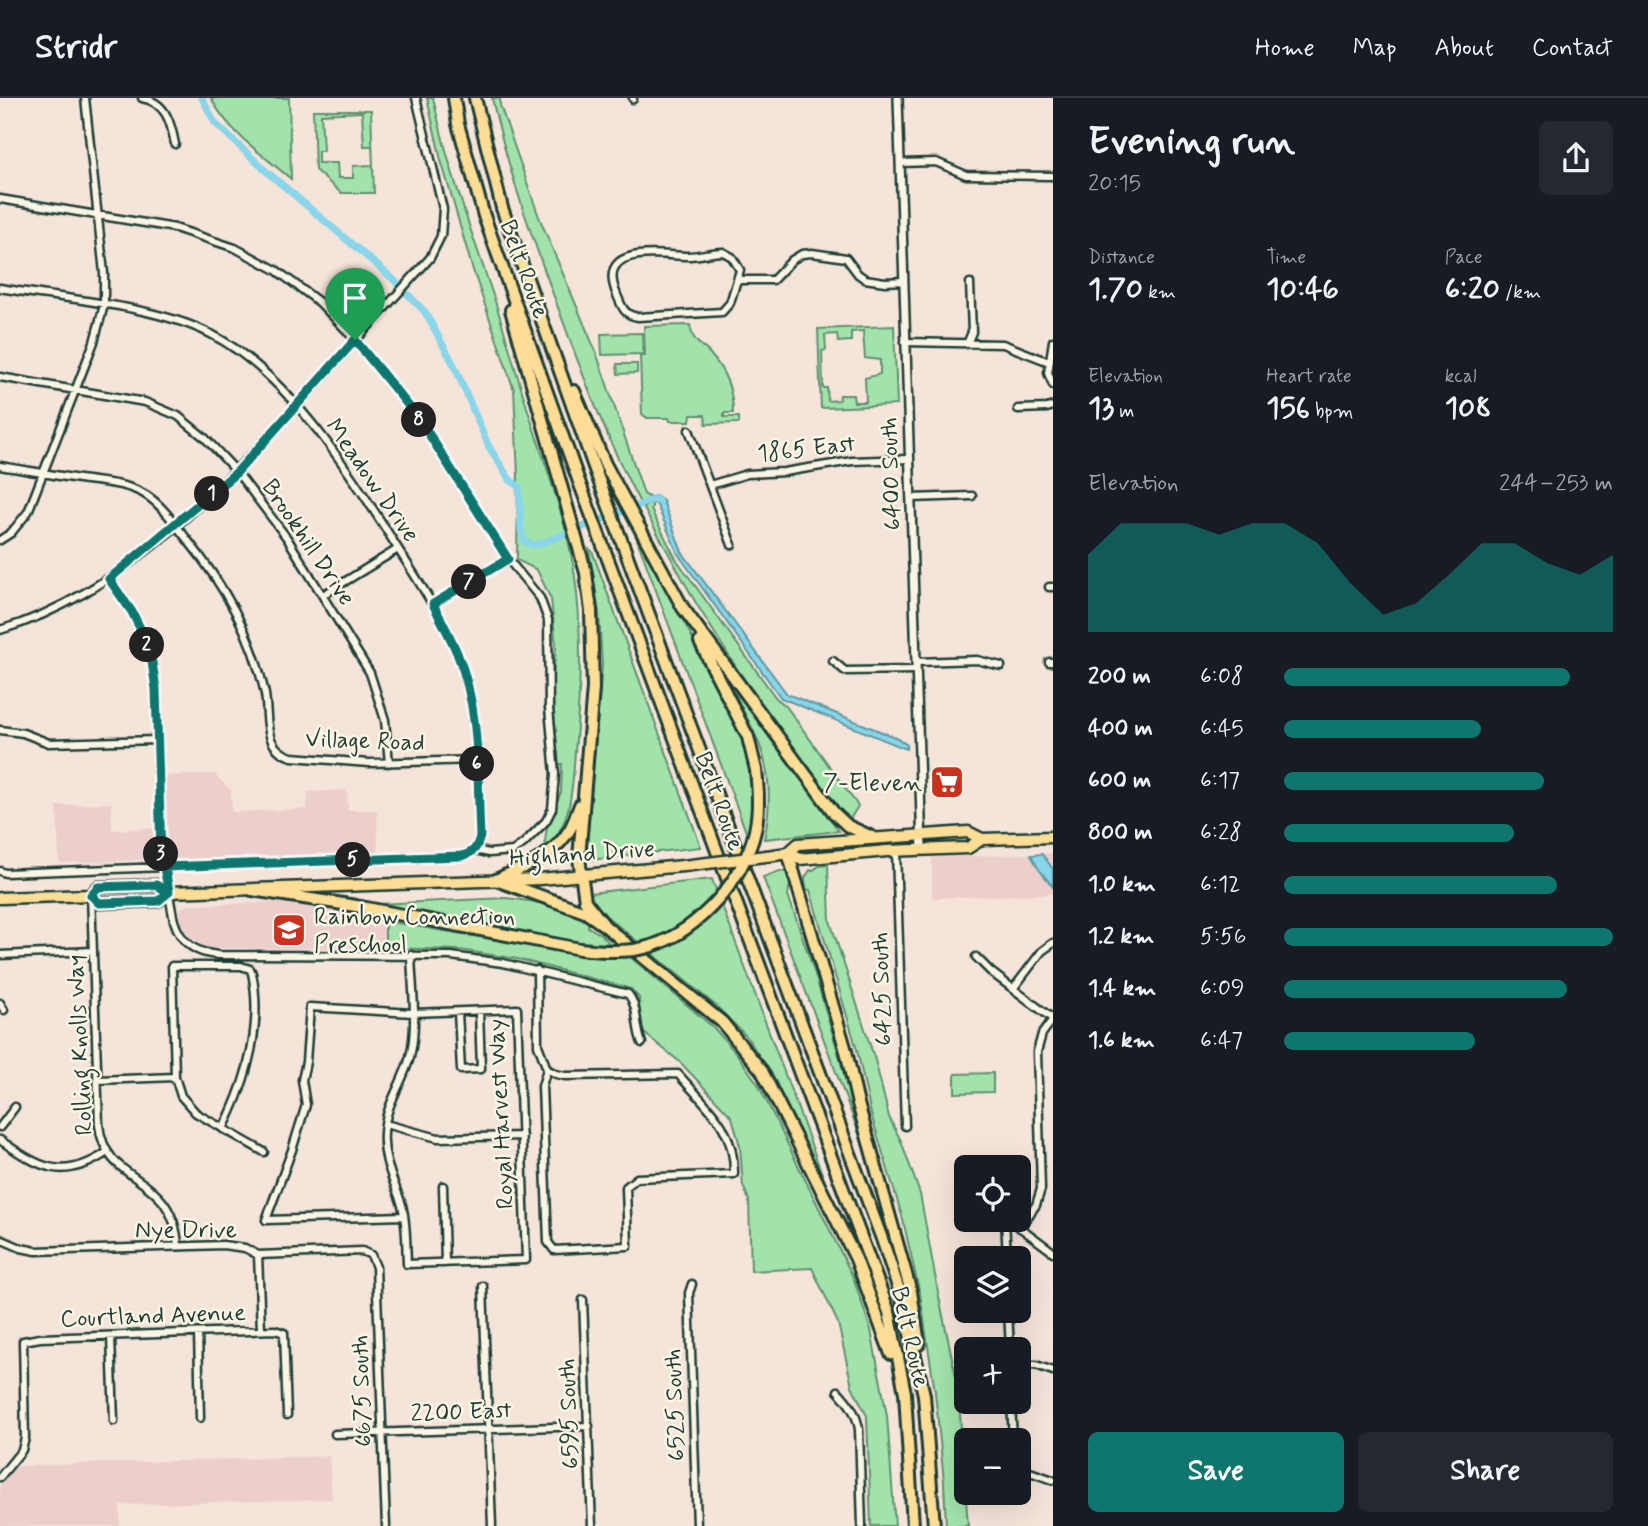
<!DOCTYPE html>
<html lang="en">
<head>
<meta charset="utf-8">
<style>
	:root { --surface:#171b24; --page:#242831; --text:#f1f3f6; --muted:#9ea1a6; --line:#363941; --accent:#0f766e }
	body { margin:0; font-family:Mynerve,sans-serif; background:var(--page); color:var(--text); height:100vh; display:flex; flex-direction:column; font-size:26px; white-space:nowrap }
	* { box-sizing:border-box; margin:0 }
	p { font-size:23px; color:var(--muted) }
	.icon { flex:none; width:38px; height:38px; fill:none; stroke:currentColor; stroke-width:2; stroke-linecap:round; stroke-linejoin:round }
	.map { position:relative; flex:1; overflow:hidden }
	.panel { display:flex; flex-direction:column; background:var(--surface); width:595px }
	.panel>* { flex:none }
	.tools { position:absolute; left:954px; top:1057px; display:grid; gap:14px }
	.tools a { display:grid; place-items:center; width:77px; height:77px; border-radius:10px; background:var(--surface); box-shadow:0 7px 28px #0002; font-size:35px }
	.pin { position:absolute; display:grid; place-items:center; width:60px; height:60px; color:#fff; margin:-72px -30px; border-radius:50% 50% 50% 0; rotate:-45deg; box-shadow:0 0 7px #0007 }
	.pin .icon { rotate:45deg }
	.km { position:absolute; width:35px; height:35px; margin:-18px; border-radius:50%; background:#222; color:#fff; font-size:19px; line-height:35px; text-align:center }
	.round { display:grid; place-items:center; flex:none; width:74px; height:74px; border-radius:10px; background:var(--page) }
	.overview { display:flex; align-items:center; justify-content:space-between; height:119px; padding:0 35px }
	h1 { font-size:38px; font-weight:800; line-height:52px }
	.stats { display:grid; grid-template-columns:repeat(3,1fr); gap:10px; height:119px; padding:7px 35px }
	.stats div { display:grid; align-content:center }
	.stats b { font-size:30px; font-weight:800 }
	.stats small { font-size:19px; font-weight:400 }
	.stats p { font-size:19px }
	.chart { height:196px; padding:14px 35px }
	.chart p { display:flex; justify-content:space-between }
	.chart svg { width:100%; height:126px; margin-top:7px; fill:var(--accent); opacity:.7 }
	.cta { display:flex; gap:14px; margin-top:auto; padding:14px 35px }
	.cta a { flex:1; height:80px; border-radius:10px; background:var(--accent); color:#fff; font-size:28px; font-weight:800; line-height:80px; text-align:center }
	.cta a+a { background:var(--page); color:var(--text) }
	ul { padding:0 35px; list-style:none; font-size:23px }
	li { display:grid; grid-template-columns:112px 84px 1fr; align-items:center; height:52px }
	li i { height:18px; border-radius:9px; background:var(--accent) }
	header { display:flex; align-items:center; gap:42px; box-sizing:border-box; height:98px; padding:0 35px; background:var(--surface); border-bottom:2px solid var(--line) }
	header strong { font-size:33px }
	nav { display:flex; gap:38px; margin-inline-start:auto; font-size:24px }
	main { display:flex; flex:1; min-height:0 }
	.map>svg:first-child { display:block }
	.built { fill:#eccfcd }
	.green { fill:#a2e3ac; stroke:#609070; stroke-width:2; fill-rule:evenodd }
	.water { fill:#89d5e9; stroke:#5f98a1; stroke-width:2 }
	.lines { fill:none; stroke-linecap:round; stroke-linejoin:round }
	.canal { stroke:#89d5e9; stroke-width:7 }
	.minor-casing { stroke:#1f3d34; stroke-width:11 }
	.tertiary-casing { stroke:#1f3d34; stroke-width:12 }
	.primary-casing { stroke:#1f3d34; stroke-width:15 }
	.motorway-casing { stroke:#1f3d34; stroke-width:16 }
	.minor { stroke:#fcf5e5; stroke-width:6 }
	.tertiary { stroke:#fcf5e5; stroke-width:7 }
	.primary { stroke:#fedd96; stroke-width:10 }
	.motorway { stroke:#fedd96; stroke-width:10 }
	.primary-bridge-casing { stroke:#1f3d34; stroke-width:15; stroke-linecap:butt }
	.motorway-bridge-casing { stroke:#1f3d34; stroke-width:16; stroke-linecap:butt }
	.primary-bridge { stroke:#fedd96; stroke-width:10 }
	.motorway-bridge { stroke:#fedd96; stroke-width:10 }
	.route-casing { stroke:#fff; stroke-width:14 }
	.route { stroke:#0f766e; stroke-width:9 }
	.labels { text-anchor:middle; stroke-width:5; stroke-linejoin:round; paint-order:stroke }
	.street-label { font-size:24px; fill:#1f3d34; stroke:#fcf5e5 }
	.poi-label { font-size:24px; fill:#1f3d34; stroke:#fcf5e5; text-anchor:end }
</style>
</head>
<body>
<header>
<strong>Stridr</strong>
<nav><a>Home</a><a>Map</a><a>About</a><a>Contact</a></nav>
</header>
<main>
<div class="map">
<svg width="1053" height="1428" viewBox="0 0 1053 1428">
	<rect width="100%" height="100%" fill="#f5e4da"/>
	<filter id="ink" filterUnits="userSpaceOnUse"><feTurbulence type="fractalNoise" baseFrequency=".0143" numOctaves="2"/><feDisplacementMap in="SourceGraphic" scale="14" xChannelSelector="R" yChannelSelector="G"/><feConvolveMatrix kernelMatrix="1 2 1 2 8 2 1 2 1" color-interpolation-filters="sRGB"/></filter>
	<g filter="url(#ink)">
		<path class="built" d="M214,676l17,16 1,22 75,-3 1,-17 39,-2 1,20h29l1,42 -319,11 -2,-57 54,-3 1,27 44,-2 -2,-52z
			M1053,755v41l-121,4v-40z
			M282,804l60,6 42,9 1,31h-178l-18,-10 -10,-19 1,-10 7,-4z
			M329,1358l3,43 -212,6v21h-120v-42l17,-18z"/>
		<path class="green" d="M211,0h78l2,81c-29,-25 -62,-46 -80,-81z
			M427,0h6c15,70 39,136 62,203 13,41 24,82 37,122 16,50 36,102 43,154 8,58 5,116 0,175 -3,35 -2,73 -31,98l3,-24 14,-34 1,-28h-4l-6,-75 4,-43 -5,-47 -14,-29 -20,-10 1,-85 -4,-85 -42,-123 -31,-107z
			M492,0h8v7l39,112 57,135 48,142 8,5 -12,4c-31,-59 -54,-119 -77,-182 -27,-73 -54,-146 -71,-223z
			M313,12h58l3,83h-33l-26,-23zM362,14l2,34h8l1,19 -20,1v12h-15l-1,-15h-19v-12h5l-2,-37z
			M690,227c3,19 10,17 21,30 15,17 22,36 22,58h-9v4h15v6l-33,1 -1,-9h-14l-1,6h-20l-1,-3h-22l-5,-4 -2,-58h5l-1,-30z
			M894,228l3,79 -76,3 -3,-79zM863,233l2,27 15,2v14l-15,4 1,24h-12l-1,-7h-13l-1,5 -11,1 -1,-13h-4l-1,-37 4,-1 -1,-15 12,-1 1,8 13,-1v-9z
			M642,235l1,21 -41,1 -1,-21z
			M617,266h20v9l-19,1z
			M653,404l-2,8 25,49 100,139 10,8 72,100 -9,15 -102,-136 -51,-82 -53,-96z
			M629,420l118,223 12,59 -11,37z
			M589,451l3,2 109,296 -111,13 -4,-3 16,-192 -3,-52z
			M735,593l104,140 -75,8c7,-32 7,-67 -6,-98 -7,-17 -18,-33 -23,-50z
			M828,767l2,56 45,139 14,57 12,24 19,53 19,103 19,89 10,140h-22l-2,-45 -9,-89 -15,-98 -18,-78 -31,-102 -14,-64 -47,-160 -4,-1 -1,-11 5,-8 2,1 7,-5z
			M780,773l6,1 4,12 -2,11 25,73 63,211 -113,-302z
			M712,781l115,308 -55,-112 -26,-39 -31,-31 -116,-95 -10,-12 1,-5z
			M506,800c29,3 57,8 83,23l-1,6 14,8 12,13 -15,-1 -104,-18 -118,-25z
			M385,823l200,34 23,3 21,-2 84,71 23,26 22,31 95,193 18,53 16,86 8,110h-24l-4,-110 -15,-30 -14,-63 -26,-55 -61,3 -2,-71 -6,-14 -3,-40 -8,-29 -52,-55 -36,-29 -4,-7 -1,-28 -8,-9 -113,-30 -58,-9 -75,-2z
			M993,975v19l-38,1v-19z"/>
		<path class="water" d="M656,398l7,5 19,51 105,142 110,44 10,7 -1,4 -125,-51 -103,-144 -21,-49 -3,-3 -4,1 -1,-6z
			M1042,756l11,15v18l-15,-19 -7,-13z"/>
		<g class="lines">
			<path class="canal" d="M202,0l13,25 51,48 127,108 32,33 29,53 35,82 21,33 9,6 2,44 3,11 9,4 9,-2 105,-41 8,-3 3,2"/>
			<g class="minor-casing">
				<path id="minor" d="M142,0c24,4 29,25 33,46
					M633,0v1
					M900,65l36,-1 30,13 87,1
					M0,101l175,29 60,20 41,22 43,32 29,30 72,88 88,139 32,39 8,22 1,88 6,66 -3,35 -6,12 -22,22 -11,8 -24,2 -14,-3
					M723,154l9,5 8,13 -10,33 -8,9 -84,5c-14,-2 -16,-10 -21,-22 -21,-49 37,-41 67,-39 13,1 26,-4 39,-4z
					M739,182h34l19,-20 10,-6 10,-1 34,5 12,16 7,5 20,3 19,-1
					M0,190c64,11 154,17 211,46 78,40 144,145 189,218 26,41 54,83 67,131 13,49 11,102 13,153l-5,14
					M1053,243l-5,32 5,12
					M905,244l98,2 46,18
					M967,246l5,-12 -2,-49
					M0,279l145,25 33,14 27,22 32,34 50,66 83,135 15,47 4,43
					M1018,311l29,-1 6,-2
					M689,332l43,115
					M0,368c26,4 53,9 79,13 22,3 48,4 67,16 17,11 28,28 40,43 38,47 66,96 79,156 4,24 -3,55 27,63l77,6 108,-3
					M710,387l37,-11 37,-2 68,-11 57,-2
					M911,400l61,-2
					M0,442l11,-7 17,-21 66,-170 10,-37v-32l-19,-175
					M109,481l23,33 12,24 8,26 4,27 5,165 13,67c7,22 21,32 44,34l233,1 52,7 125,31c11,13 7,33 14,49
					M1049,489h4
					M323,497l75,-46
					M433,506l75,-45
					M0,532c128,-37 236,-157 323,-253 35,-40 71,-79 107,-119l11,-22 2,-27 -27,-111
					M833,563l12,10 71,-1
					M916,564l61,-2 24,6
					M1049,564h4
					M0,632l23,3 26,10 108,-3
					M896,753l9,275
					M0,773l5,2 456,-17 14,-6
					M91,797l8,230c7,63 74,45 79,121
					M0,857l93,-4
					M976,859l15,15 62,47
					M537,872l1,75 9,24 9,5 9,2 113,-2c29,33 57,53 56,100l-97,4 -11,9 2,59 -74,4 -6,-8 -6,-156 5,-17
					M1013,891l29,-38 11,-8
					M0,905l4,7
					M458,914l3,58 20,-1 -2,-58
					M97,982l78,-3
					M385,1026l53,14 84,-2
					M0,1029l15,-20
					M223,1031c24,-48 40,-102 29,-156l-2,-4 -9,-3h-69l3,111 6,19 15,17 68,39
					M0,1042c39,27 62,42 106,13
					M443,1088l2,77
					M404,1118l-138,4 26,-70 14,-45 -4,-25 4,-18 4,-55 103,6 104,-4 9,251 -119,4c-1,-19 0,-40 -5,-59 -8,-24 -20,-46 -18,-72 1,-28 19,-50 26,-76 8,-32 2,-69 1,-102
					M1005,1122l2,38
					M1010,1122l43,32
					M1020,1130l16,-23 5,-16 -4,-137 5,-18 11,-15
					M0,1141l21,9 15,3 187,-6 22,3 13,7 104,-4 9,4 5,12 10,259
					M258,1157l3,75
					M692,1186l-3,9 8,233
					M483,1188l9,240
					M583,1202l9,226
					M1008,1213l2,38
					M198,1235l2,85
					M111,1238l3,85
					M1018,1267h18l17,6
					M838,1293c11,12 18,21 21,38l3,97
					M962,1296l4,-1
					M1011,1304l2,38
					M335,1336l254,-8
					M1018,1370l35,12
					M0,1379l22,-27 3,-12 -2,-97 17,-3 235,-8 9,3 3,82"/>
			</g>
			<g class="tertiary-casing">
				<path id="tertiary" d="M898,0l24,751"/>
			</g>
			<g class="primary-casing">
				<path id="primary" d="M788,755l10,-9 170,-12 14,7 71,-2
					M774,757l14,-2 12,6 87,-8 81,-3 14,-9
					M91,797l7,-8 58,-2 13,7 371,-13 143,-13
					M0,800l91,-3 8,8 59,-2 11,-9"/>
			</g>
			<g class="motorway-casing">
				<path id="motorway" d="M454,0l4,26 26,92 94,263 311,833 16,81 8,133
					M475,0l27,110 92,259 288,772 20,60 22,96 10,131
					M511,212l75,263 5,38 2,77 -14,170 6,43 20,25
					M574,293l31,73 78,144 151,205 14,13 24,11
					M700,544l48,95 8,33
					M788,755l58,198 11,49 54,192 8,52
					M496,782l89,32 20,14 117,96 40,49 94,188 35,95
					M496,782c25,-12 54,-22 70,-45 7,-8 10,-20 14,-30
					M252,792l104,16 224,43"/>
			</g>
			<use href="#minor" class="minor"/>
			<use href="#tertiary" class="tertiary"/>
			<use href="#primary" class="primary"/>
			<use href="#motorway" class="motorway"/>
			<g class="primary-bridge-casing">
				<path id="primary-bridge" d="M683,768l91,-11"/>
			</g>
			<g class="motorway-bridge-casing">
				<path id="motorway-bridge" d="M580,851c18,2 36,3 54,1 50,-7 97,-55 115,-100 11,-26 10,-53 7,-80"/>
			</g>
			<use href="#primary-bridge" class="primary-bridge"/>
			<use href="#motorway-bridge" class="motorway-bridge"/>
		</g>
	</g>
	<g class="lines" filter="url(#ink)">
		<g class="route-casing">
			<path id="route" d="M355,242l-118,132 -128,107 23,33 12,24 8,26 4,27 5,165 8,38 -13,-7 -58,2 -7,8 8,8 59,-2 11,-9 -4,-25 296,-11c13,-3 16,-8 19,-20 -3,-61 1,-126 -23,-183 -7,-17 -16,-33 -24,-49l75,-45 -88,-139 -65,-80"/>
		</g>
		<use href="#route" class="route"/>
	</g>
	<defs>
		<g id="supermarket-square" transform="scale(1.75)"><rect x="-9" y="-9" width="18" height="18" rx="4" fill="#c8321e" stroke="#fcf5e5"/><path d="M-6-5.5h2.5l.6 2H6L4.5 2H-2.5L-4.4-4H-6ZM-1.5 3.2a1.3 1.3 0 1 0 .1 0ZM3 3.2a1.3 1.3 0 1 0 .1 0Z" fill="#fff"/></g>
		<g id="school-square" transform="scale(1.75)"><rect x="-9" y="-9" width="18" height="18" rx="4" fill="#c8321e" stroke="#fcf5e5"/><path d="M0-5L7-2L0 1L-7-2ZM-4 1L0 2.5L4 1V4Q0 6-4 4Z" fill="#fff"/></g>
	</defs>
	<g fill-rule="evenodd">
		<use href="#supermarket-square" x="947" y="684"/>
		<use href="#school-square" x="289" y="832"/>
	</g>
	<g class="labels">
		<g class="street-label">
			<text transform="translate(525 171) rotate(70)" y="8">Belt Route</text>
			<text transform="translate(806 350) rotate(-6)" y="8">1865 East</text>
			<text transform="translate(890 376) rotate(-92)" y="8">6400 South</text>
			<text transform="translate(373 382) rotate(55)" y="8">Meadow Drive</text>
			<text transform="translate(309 444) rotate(56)" y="8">Brookhill Drive</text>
			<text transform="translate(365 642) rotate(2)" y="8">Village Road</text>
			<text transform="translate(720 703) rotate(70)" y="8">Belt Route</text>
			<text transform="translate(582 755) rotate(-4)" y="8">Highland Drive</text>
			<text transform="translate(881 891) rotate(-92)" y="8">6425 South</text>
			<text transform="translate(79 947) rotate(-93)" y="8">Rolling Knolls Way</text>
			<text transform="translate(500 1016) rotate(-93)" y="8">Royal Harvest Way</text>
			<text x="186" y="1139">Nye Drive</text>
			<text transform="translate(153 1217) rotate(-2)" y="8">Courtland Avenue</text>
			<text transform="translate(911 1239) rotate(77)" y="8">Belt Route</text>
			<text transform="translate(361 1293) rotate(-92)" y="8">6675 South</text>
			<text transform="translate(674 1307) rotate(-92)" y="8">6525 South</text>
			<text transform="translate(461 1313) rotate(-2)" y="8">2200 East</text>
			<text transform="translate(568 1316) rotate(-92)" y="8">6595 South</text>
		</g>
		<g class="poi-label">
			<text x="922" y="692">7-Eleven</text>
			<text x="314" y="826" text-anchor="start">Rainbow Connection<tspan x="314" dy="28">Preschool</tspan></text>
		</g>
	</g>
</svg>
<div class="tools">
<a><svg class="icon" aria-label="locate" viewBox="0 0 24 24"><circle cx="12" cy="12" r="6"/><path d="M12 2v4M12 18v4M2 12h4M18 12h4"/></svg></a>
<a><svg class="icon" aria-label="layers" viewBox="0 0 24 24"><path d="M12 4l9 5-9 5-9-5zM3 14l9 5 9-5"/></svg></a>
<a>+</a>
<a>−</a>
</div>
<div class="pin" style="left:355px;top:242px;background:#1e9e55"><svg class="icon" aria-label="arrive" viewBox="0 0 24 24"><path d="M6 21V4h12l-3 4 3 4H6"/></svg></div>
<b class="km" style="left:212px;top:396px">1</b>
<b class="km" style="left:147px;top:547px">2</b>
<b class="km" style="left:161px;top:756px">3</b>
<b class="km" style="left:353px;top:762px">5</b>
<b class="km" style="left:477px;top:666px">6</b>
<b class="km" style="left:469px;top:484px">7</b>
<b class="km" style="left:419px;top:322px">8</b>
</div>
<section class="panel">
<div class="overview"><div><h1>Evening run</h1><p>20:15</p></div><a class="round"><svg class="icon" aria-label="share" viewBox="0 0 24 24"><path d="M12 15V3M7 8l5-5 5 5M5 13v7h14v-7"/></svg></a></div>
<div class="stats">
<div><p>Distance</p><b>1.70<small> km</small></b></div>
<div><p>Time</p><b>10:46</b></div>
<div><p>Pace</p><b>6:20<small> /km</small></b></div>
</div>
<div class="stats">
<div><p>Elevation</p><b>13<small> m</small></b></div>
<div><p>Heart rate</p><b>156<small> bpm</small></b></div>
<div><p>kcal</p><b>108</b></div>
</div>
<div class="chart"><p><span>Elevation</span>244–253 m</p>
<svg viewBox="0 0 160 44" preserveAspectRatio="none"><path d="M0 44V17L10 6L20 6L30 6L40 10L50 6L60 6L70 13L80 27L90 38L100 34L110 24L120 13L130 13L140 20L150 24L160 17V44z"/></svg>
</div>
<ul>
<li><b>200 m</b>6:08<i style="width:87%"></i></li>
<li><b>400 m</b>6:45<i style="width:60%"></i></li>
<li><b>600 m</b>6:17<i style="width:79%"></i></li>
<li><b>800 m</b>6:28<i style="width:70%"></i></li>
<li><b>1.0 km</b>6:12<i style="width:83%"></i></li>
<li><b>1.2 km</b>5:56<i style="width:100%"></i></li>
<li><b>1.4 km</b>6:09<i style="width:86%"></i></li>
<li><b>1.6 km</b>6:47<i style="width:58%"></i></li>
</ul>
<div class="cta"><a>Save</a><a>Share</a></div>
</section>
</main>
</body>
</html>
